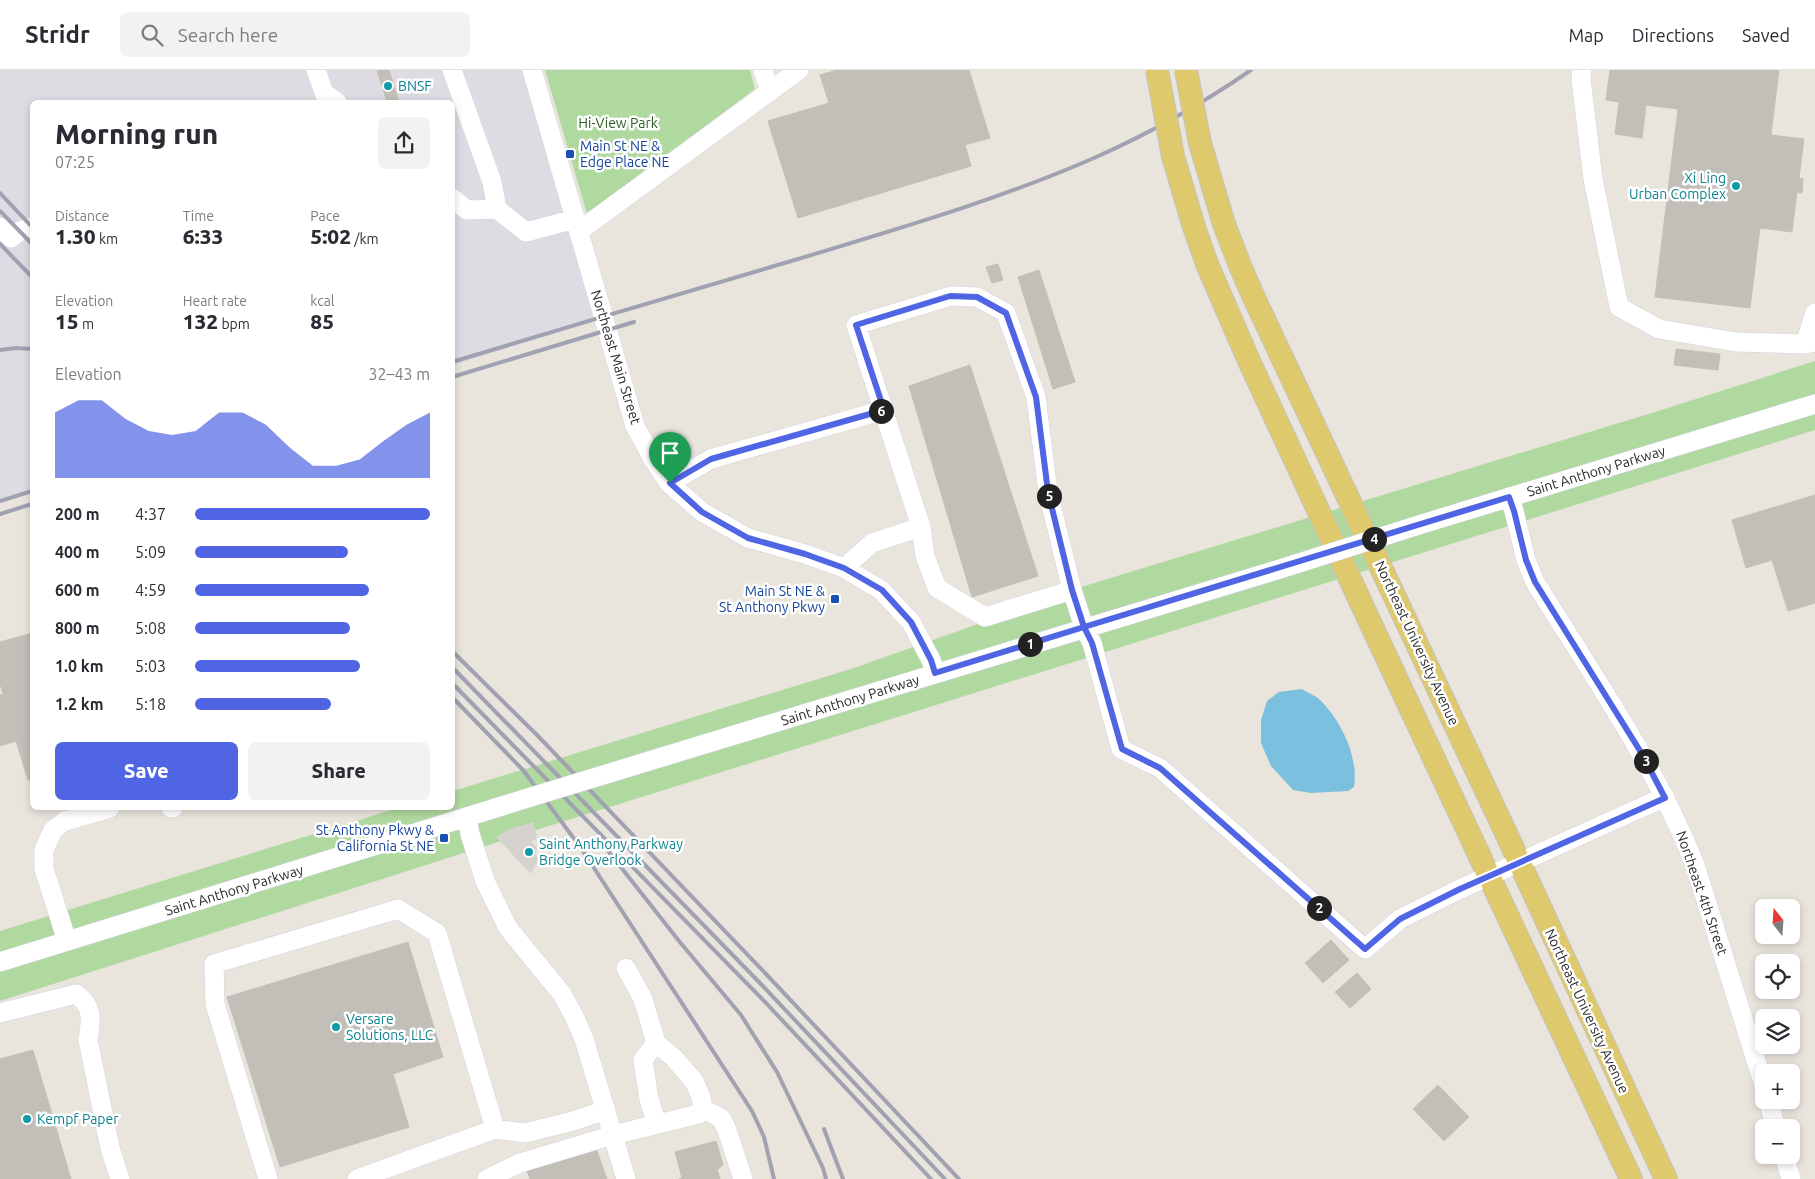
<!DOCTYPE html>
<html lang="en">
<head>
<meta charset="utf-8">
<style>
	:root { --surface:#fff; --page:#f2f2f3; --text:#2b2b33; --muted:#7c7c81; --line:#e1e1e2; --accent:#5065e3 }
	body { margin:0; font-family:Ubuntu,sans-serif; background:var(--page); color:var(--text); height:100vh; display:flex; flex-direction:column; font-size:19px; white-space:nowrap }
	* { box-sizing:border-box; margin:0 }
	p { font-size:16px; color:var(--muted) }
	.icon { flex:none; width:28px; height:28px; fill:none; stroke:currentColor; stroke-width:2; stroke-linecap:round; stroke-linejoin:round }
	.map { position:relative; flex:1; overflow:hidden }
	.drawer { position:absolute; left:30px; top:30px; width:425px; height:710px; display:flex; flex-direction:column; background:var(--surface); border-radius:8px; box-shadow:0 2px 8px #0003 }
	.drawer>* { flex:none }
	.needle { width:32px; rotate:343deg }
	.controls { position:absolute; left:1755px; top:829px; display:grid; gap:10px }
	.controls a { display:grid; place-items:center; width:45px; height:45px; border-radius:8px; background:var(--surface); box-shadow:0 2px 8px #0003; font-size:25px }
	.pin { position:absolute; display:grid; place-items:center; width:42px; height:42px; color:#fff; margin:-51px -21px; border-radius:50% 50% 50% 0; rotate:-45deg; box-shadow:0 0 5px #0007 }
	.pin .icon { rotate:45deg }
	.km { position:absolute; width:25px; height:25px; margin:-12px; border-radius:50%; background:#222; color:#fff; font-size:14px; line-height:25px; text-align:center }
	.round { display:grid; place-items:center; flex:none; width:52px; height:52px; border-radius:8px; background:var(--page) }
	.summary { display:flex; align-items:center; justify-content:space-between; height:85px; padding:0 25px }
	h1 { font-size:28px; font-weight:800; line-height:38px }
	.metrics { display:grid; grid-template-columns:repeat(3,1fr); gap:8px; height:85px; padding:5px 25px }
	.metrics div { display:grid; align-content:center }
	.metrics b { font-size:21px; font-weight:800 }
	.metrics small { font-size:14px; font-weight:400 }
	.metrics p { font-size:14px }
	.chart { height:140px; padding:10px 25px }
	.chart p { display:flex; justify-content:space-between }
	.chart svg { width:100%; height:90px; margin-top:5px; fill:var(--accent); opacity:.7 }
	.cta { display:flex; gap:10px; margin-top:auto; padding:10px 25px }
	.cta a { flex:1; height:58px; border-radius:8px; background:var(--accent); color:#fff; font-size:20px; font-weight:800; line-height:58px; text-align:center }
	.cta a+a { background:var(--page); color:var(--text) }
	ul { padding:0 25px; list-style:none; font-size:16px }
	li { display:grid; grid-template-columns:80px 60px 1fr; align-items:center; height:38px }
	li i { height:12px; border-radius:6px; background:var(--accent) }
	header { display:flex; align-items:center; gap:30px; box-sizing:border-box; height:70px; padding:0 25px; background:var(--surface); border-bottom:1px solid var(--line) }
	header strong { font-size:24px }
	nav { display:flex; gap:28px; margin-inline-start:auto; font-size:18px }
	.search { width:350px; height:45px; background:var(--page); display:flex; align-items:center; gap:12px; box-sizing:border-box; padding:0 18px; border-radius:8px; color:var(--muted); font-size:19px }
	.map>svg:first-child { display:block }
	.industrial { fill:#dedce2 }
	.green { fill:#b0d99f }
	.plaza { fill:#d6d3ce }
	.water { fill:#7cc0df }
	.building { fill:#c2beb8; stroke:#c4c0b6 }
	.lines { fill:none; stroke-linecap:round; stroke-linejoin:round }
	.minor-casing { stroke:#d2d4e0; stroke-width:20 }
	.major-casing { stroke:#c3c3c3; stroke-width:24 }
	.minor { stroke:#fff; stroke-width:19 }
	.major { stroke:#dec96c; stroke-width:22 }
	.rail { stroke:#a0a1b1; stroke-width:4 }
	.minor-bridge-casing { stroke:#d2d4e0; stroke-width:20; stroke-linecap:butt }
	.major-bridge-casing { stroke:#c3c3c3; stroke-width:24; stroke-linecap:butt }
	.minor-bridge { stroke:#fff; stroke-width:19 }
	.major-bridge { stroke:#dec96c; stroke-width:22 }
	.route-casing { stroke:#fff; stroke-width:10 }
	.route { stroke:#5065e3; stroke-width:6 }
	.culture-dot { fill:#0f9aa8; stroke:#fff; stroke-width:2 }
	.transit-dot { fill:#1a4fb4; stroke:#fff; stroke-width:2 }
	.labels { text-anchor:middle; stroke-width:5; stroke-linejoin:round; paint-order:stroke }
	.culture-label { font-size:14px; fill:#0d838f; stroke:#fff; text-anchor:start }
	.park-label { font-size:14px; fill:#2c5c22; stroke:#fff }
	.transit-label { font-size:14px; fill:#164399; stroke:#fff; text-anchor:end }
	.street-label { font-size:14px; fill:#292929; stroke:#fff }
</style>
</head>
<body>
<header>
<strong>Stridr</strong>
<div class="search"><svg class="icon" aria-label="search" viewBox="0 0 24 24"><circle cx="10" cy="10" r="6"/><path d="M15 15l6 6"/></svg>Search here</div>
<nav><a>Map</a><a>Directions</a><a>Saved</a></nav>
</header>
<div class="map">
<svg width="1815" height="1109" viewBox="0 0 1815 1109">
	<rect width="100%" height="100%" fill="#e9e4dc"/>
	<path class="industrial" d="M0,0h522l75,251 -144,44 -1,-263h-420v390l-32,9z"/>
	<path class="green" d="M545,0h205l5,19 -168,125z
		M1815,291v69l-1317,412 -498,159v-70l398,-123h54l1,-17 401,-123 237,-84 564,-172z"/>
	<path class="plaza" d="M533,752l4,15 -5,5 6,7 -4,4 5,6 -8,15 -35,-37 11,-7z"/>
	<path class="water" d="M1302,619c6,4 15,7 20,13 20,21 37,56 32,85l-6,4 -37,2 -18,-3 -22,-24 -10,-23v-23l6,-19 12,-9z"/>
	<path class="building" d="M377,0h12l10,32h-12z
		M837,0h132l21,68 -25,7 6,21 -173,52 -30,-97 61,-18 -9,-28z
		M1610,0h169l-8,65 33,4 -5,39 4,1 -1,14 -5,-1 -5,40 -32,-4 -10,80 -95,-11 23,-188 -32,-4 -4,33 -27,-4 4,-32 -13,-2z
		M998,194l5,16 -11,3 -6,-16z
		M1039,200l36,112 -22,7 -35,-112z
		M1676,279l44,5 -2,16 -44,-5z
		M970,295l68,211 -66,21 -63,-211z
		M1815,425v108l-27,8 -16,-51 -26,8 -14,-48z
		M32,563v146l-4,1 -12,-39 -16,5v-51l3,-1 -3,-10v-42z
		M1331,870l18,20 -26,23 -18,-20z
		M408,872l35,115 -50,17 16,53 -129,40 -53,-170z
		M1357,903l14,16 -21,19 -15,-16z
		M33,980l38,129h-71v-120z
		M1438,1015l31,32 -25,24 -31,-32z
		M716,1071l7,24 -6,5 3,9h-41l3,-1 -7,-26z
		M596,1078l11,31h-77l-3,-8z"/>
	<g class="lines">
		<g class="minor-casing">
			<path id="minor" d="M316,0l8,23 13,9
				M452,0l40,112 5,27
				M532,0l103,356 18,33 16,24 33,29 46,26 57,16 39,14 37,22 30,32 20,38 4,13
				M763,0l7,22
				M1582,0l-1,9 12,100 26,128 40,22 77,13 69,2 10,-2
				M452,128l15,12 30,-1 29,23 49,-13
				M0,157l11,11 9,-7 12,-4
				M579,161l220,-161
				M1805,274l10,-31
				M669,413l42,-24 173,-49
				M1509,427l5,14 12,49 9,22c57,92 120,182 160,283l69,221
				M1422,454l393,-120
				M921,457l-65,-202 95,-29 26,1 29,16 30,84 12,95 24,98
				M844,498l28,-25 49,-16 4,29 12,32 48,29 87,-27 12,37 8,16 29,106 39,19 205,181 35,-30 60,-30 205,-92
				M879,621l401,-122
				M171,738h2
				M467,748l3,16 15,47 23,47 54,66 12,22 10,23 42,140
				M67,871l-23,-72v-19l9,-20 12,-9 45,-13
				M0,892l531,-165
				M0,943l76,-19c18,13 15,26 12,46l22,108 10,31
				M656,973l-13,17 6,39 8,25
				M1768,1030l8,28
				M703,1039l18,9 6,12 16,49
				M1784,1085l7,24
				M268,1109l-53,-175 -1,-40 184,-55 39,24 58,196
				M357,1109l138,-50 30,4 48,-12 33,-11
				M487,1109l33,-16 93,-28 86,-21 4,-5 -2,-12 -7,-16 -21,-24 -17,-14 -13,-44 -17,-31"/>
		</g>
		<g class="major-casing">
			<path id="major" d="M1193,154l14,40 42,97 120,259 262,559
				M1224,154l17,44 14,32 250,531 161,348"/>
		</g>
		<use href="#minor" class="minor"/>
		<use href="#major" class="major"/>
		<path class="rail" d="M0,123l32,34
			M0,141l32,33
			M0,174l32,33
			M0,280l16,-2 16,1
			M452,292c115,-35 231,-69 346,-103 99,-30 200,-59 296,-101 54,-24 108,-54 157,-88
			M452,307l182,-55
			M0,431l32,-10
			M0,444l32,-10
			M452,581l86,85 228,238 193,205
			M452,597l307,315 186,197
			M452,613l314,320 165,176
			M452,627l71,73 58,78 171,263 12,26 10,42
			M609,782l70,89 62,74 36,57 46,96 3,11
			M824,1059l19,50"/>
		<g class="minor-bridge-casing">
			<path id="minor-bridge" d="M1280,499l142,-45
				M531,727l348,-106"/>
		</g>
		<g class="major-bridge-casing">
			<path id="major-bridge" d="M1157,0l16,86 20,68
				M1186,0l14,73 24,81"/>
		</g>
		<use href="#minor-bridge" class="minor-bridge"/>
		<use href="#major-bridge" class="major-bridge"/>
	</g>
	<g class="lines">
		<g class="route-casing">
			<path id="route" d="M670,413l32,29 46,26 57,16 39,14 38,22 29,32 20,38 4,13 149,-46 8,16 30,106 38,19 205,181 35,-30 60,-30 205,-91 -23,-44 -107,-172 -9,-22 -12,-49 -5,-14 -425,130 -12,-37 -24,-98 -12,-95 -30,-84 -29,-16 -27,-1 -94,29 28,85 -173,49 -41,24"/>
		</g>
		<use href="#route" class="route"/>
	</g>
	<g class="culture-dot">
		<circle cx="388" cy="16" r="5"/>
		<circle cx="1736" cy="116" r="5"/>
		<circle cx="529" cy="782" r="5"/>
		<circle cx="336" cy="957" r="5"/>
		<circle cx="27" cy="1049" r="5"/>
	</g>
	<g class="transit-dot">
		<rect x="565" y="79" width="10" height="10" rx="2.5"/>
		<rect x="830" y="524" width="10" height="10" rx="2.5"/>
		<rect x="439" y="763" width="10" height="10" rx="2.5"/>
	</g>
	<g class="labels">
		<g class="culture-label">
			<text x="398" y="21">BNSF</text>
			<text x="1726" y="113" text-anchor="end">Xi Ling<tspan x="1726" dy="16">Urban Complex</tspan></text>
			<text x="539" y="779">Saint Anthony Parkway<tspan x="539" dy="16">Bridge Overlook</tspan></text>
			<text x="346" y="954">Versare<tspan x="346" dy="16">Solutions, LLC</tspan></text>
			<text x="37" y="1054">Kempf Paper</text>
		</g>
		<g class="park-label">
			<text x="618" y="58">Hi-View Park</text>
		</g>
		<g class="transit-label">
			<text x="580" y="81" text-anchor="start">Main St NE &amp;<tspan x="580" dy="16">Edge Place NE</tspan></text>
			<text x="825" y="526">Main St NE &amp;<tspan x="825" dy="16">St Anthony Pkwy</tspan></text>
			<text x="434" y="765">St Anthony Pkwy &amp;<tspan x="434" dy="16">California St NE</tspan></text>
		</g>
		<g class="street-label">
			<text transform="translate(616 287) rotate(73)" y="5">Northeast Main Street</text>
			<text transform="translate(1596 401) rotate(-17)" y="5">Saint Anthony Parkway</text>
			<text transform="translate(1417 573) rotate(65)" y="5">Northeast University Avenue</text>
			<text transform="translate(850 630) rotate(-17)" y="5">Saint Anthony Parkway</text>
			<text transform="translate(234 820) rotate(-17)" y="5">Saint Anthony Parkway</text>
			<text transform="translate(1702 823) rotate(71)" y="5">Northeast 4th Street</text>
			<text transform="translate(1587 941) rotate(65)" y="5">Northeast University Avenue</text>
		</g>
	</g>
</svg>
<div class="controls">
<a><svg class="needle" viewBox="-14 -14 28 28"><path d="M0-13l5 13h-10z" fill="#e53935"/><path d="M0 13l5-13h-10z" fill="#7c7c81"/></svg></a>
<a><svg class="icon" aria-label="locate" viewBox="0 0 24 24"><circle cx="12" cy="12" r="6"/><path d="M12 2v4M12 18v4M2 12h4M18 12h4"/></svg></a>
<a><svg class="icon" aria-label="layers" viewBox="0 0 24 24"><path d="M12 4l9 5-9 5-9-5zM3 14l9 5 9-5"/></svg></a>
<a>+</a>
<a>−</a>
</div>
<div class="pin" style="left:670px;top:413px;background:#1e9e55"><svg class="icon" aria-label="arrive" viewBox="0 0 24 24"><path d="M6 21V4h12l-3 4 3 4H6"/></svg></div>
<b class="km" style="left:1030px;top:574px">1</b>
<b class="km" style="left:1319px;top:838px">2</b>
<b class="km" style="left:1646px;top:691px">3</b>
<b class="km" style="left:1374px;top:469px">4</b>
<b class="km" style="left:1049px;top:426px">5</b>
<b class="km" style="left:881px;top:341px">6</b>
<section class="drawer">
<div class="summary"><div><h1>Morning run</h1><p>07:25</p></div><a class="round"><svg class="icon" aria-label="share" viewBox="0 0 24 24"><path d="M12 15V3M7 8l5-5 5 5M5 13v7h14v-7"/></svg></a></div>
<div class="metrics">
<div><p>Distance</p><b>1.30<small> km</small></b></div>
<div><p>Time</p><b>6:33</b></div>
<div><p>Pace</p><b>5:02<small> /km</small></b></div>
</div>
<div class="metrics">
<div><p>Elevation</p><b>15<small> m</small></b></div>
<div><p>Heart rate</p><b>132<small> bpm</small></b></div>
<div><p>kcal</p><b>85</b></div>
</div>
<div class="chart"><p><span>Elevation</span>32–43 m</p>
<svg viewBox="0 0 160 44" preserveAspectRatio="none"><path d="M0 44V12L10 6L20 6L30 15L40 21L50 23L60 21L70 12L80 12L90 18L100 29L110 38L120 38L130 35L140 26L150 18L160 12V44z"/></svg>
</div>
<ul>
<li><b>200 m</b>4:37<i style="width:100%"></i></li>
<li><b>400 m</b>5:09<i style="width:65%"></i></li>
<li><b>600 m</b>4:59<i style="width:74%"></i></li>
<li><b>800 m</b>5:08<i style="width:66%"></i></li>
<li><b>1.0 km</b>5:03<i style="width:70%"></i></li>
<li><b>1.2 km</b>5:18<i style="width:58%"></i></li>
</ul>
<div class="cta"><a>Save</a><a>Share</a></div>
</section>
</div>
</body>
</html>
